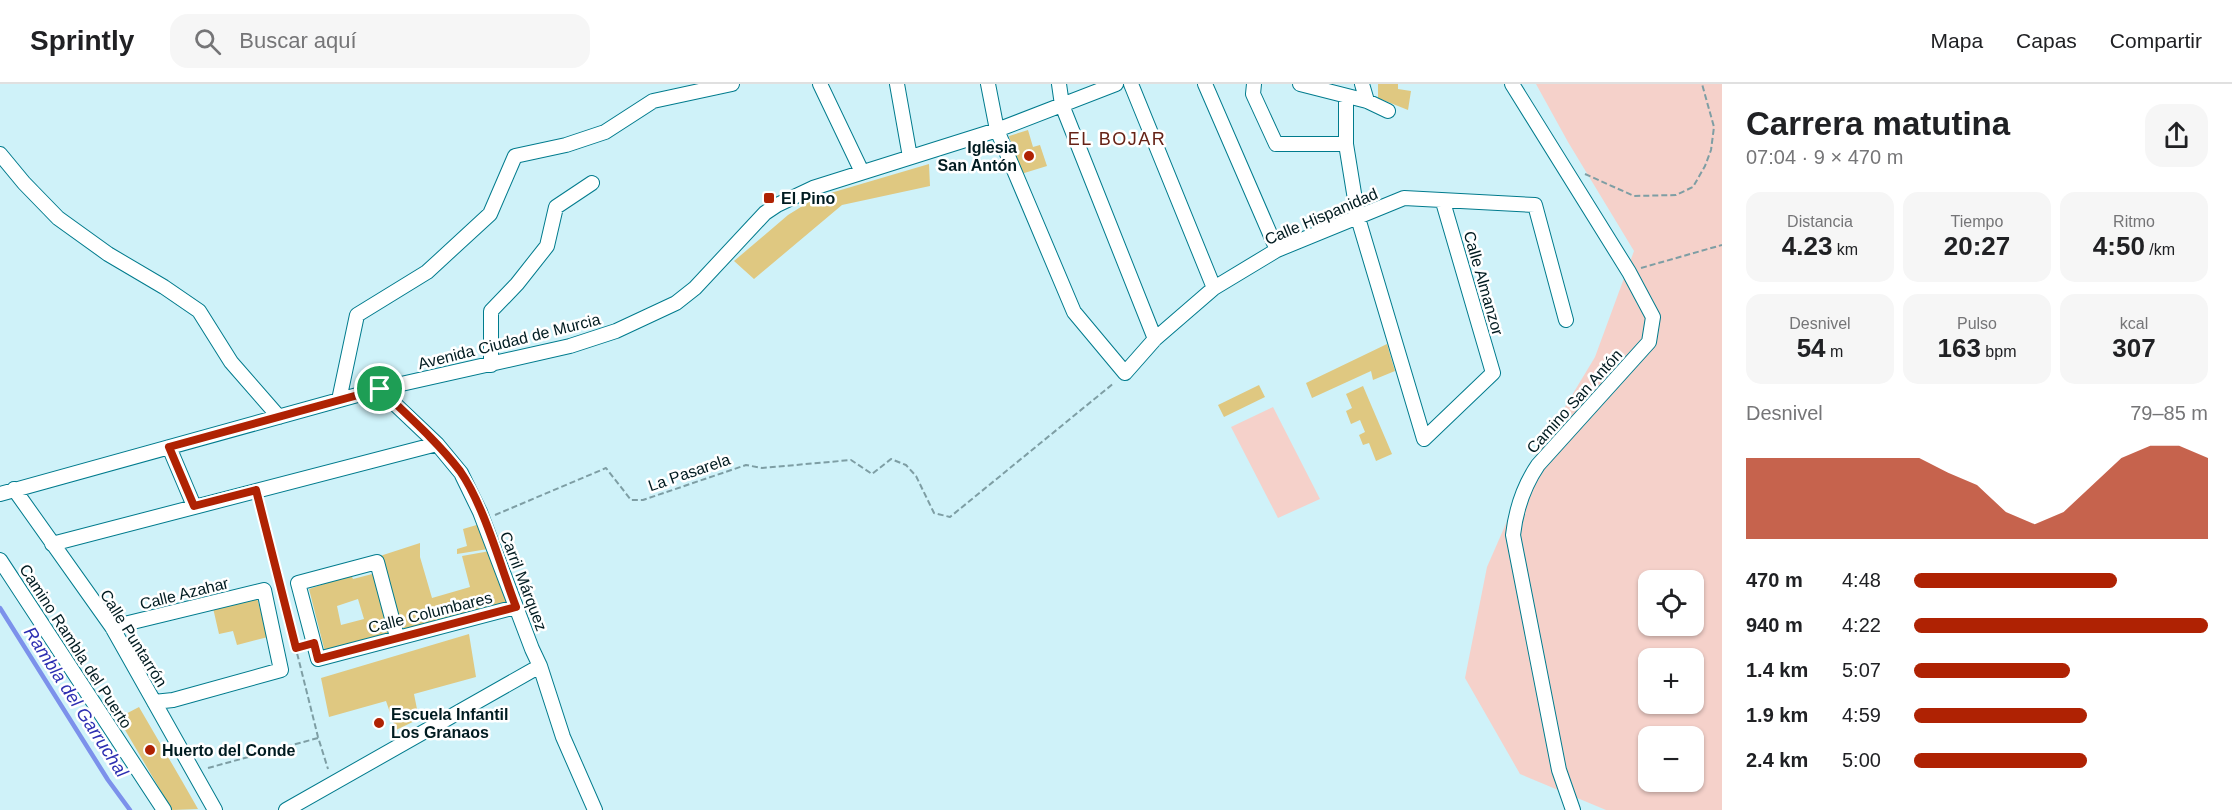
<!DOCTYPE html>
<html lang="es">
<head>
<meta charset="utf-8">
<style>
	:root { --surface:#fff; --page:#f6f6f6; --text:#202124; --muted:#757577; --line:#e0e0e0; --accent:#af2203 }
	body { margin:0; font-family:Helvetica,sans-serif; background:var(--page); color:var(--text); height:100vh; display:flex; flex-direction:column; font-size:22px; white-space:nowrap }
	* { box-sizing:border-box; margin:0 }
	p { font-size:20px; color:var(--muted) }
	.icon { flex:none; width:33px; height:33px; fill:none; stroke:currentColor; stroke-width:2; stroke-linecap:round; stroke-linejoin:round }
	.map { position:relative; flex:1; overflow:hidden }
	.drawer { display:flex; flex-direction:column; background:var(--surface); width:510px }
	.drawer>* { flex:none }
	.controls { position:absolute; left:1638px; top:486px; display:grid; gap:12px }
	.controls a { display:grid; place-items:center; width:66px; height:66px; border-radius:12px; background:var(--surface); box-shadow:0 2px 4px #0004; font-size:30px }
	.pin { position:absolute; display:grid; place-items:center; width:51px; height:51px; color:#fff; margin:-26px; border:3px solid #fff; border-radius:50%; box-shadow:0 2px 6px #0007 }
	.round { display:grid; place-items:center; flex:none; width:63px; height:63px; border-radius:18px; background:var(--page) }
	.head { display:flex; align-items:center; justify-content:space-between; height:102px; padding:0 24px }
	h1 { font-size:33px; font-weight:700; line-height:45px }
	.figures { display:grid; grid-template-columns:repeat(3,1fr); gap:9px; height:102px; padding:6px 24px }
	.figures div { display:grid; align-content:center; border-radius:15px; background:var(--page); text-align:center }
	.figures b { font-size:26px; font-weight:700 }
	.figures small { font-size:16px; font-weight:400 }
	.figures p { font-size:16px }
	.chart { height:168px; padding:12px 24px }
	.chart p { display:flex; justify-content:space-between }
	.chart svg { width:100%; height:108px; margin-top:6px; fill:var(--accent); opacity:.7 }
	ul { padding:0 24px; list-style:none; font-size:20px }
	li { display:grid; grid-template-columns:96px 72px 1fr; align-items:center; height:45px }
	li i { height:15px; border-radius:8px; background:var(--accent) }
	header { display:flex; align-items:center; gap:36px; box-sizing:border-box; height:84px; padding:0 30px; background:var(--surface); border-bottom:2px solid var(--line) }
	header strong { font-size:28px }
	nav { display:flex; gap:33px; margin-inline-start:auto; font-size:21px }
	.search { width:420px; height:54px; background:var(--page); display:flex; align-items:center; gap:15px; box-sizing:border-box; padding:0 21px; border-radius:18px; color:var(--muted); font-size:22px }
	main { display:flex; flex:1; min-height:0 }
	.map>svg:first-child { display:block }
	.green { fill:#f5d1ca; fill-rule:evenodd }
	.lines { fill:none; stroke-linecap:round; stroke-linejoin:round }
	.stream { stroke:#7c91eb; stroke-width:4.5 }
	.building { fill:#dfc881; fill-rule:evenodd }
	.minor-casing { stroke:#007b8d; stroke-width:16 }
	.path { stroke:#7e9ea4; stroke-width:2; stroke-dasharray:6 3; stroke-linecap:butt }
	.minor { stroke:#fff; stroke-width:14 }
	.route-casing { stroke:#fff; stroke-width:12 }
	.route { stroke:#af2203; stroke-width:8 }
	.poi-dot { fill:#af2203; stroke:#fff; stroke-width:2 }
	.labels { text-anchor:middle; stroke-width:5; stroke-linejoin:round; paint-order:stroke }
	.poi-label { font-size:16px; font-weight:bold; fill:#001b20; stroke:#fff; text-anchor:start }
	.street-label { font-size:16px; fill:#001b20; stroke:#fff }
	.neighbourhood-label { font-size:18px; letter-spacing:1.5px; fill:#662216; stroke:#fff }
	.water-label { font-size:18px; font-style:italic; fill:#2d2fb2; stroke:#fff }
</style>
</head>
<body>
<header>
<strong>Sprintly</strong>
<div class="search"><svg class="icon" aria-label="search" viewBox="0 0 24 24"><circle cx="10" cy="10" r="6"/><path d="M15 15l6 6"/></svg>Buscar aquí</div>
<nav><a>Mapa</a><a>Capas</a><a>Compartir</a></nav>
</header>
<main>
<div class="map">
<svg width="1722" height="726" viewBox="0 0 1722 726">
	<rect width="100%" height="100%" fill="#cff2f9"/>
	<path class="green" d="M1536,0h186v726h-116l-86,-36 -55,-96 22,-111 49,-112 59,-98 39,-106 -66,-109zM1648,496h46v46h-46zM1648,574h46v46h-46zM1648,652h46v46h-46z
		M1273,323l47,92 -42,19 -47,-91z"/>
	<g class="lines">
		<path class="stream" d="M0,524l108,172 22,30"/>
	</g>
	<path class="building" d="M1378,0h20v5l13,2 -3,19 -30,-12z
		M1028,46l5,17 7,-2 7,21 -26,8 -12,-38z
		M929,80l1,22 -88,19 -88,74 -20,-18 54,-46 29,-18z
		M1387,260l8,27 -22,9 -2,-9 -59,27 -6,-15z
		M1259,301l6,12 -41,20 -6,-12z
		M1363,302l29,68 -16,7 -7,-18 -6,2 -4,-10 6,-3 -5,-12 -9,4 -5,-13 6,-3 -6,-14z
		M480,440l8,25 -31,5v-5l10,-3 -4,-17z
		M420,459v14l12,41 38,-11 -8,-31 28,-5 18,54 -105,27 -23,-76z
		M376,489l16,62 -67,17 -16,-63 42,-14 2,4zM358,515l6,20 -23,6 -4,-19z
		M257,514l11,39 -31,8 -4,-14 -14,3 -6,-26z
		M469,550l7,43 -62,17 5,25 -23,11 -10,-29 -57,16 -8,-39z
		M139,623l43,74 16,28 -26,1 -54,-92z"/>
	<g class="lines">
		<g class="minor-casing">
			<path id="minor" d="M820,0l42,88
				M897,0l13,73
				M988,0l9,46 77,182 51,61 30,-34 59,-51 63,-38 127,-52 131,7 31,115
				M1059,0l3,21 93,234
				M1131,0l83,204
				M1205,0l72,166
				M1254,0l-1,10 23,50h70
				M1300,0l67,17 21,10
				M1362,0l5,17
				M1512,0l117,188 24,45 -4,25 -111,123c-15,22 -22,44 -25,70l46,235 14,40
				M1346,13v47l12,74 66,221 69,-66 -50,-171
				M0,70l24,29 34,35 50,36 56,33 35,24 32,51 48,55
				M491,281v-54l26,-27 30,-38 9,-39 36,-24
				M379,305l58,55 24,29 19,39 52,137 8,17 23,71 32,73
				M339,316l18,-85 70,-43 63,-58 25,-58 51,-11 39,-13 48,-31 79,-17
				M169,363l25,59
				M14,405l98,138 103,183
				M0,410l379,-105 191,-43 46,-15 60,-28 19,-15 70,-75 12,-8 36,-17 184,-58 119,-46
				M52,460l385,-100
				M0,476l164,250
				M112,543l152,-37 17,80 -108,30 -19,2
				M397,553l-20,-75 -79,21 20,76 198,-52
				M286,726l254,-144"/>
		</g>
		<path class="path" d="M1585,90l49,22 42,-1 17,-8 12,-21 6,-16 3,-23 -12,-43
			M1641,184l81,-23
			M260,421l58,232 10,32
			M495,431l111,-47 25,32h12l103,-35 16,3 89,-8 21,14 19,-15 15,6 10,11 18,37 16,4 164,-134
			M208,684l110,-30"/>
		<use href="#minor" class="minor"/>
	</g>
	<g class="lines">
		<g class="route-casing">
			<path id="route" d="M380,305c27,26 57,52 80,82 24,34 41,97 56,136l-198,52 -4,-16 -18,5 -40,-158 -62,16 -25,-59z"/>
		</g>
		<use href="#route" class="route"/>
	</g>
	<g class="poi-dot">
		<circle cx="1029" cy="72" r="6"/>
		<rect x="763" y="108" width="12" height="12" rx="3"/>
		<circle cx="379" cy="639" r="6"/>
		<circle cx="150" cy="666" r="6"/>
	</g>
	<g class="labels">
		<g class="poi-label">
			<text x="1017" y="69" text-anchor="end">Iglesia<tspan x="1017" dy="18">San Antón</tspan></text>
			<text x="781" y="120">El Pino</text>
			<text x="391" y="636">Escuela Infantil<tspan x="391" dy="18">Los Granaos</tspan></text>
			<text x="162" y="672">Huerto del Conde</text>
		</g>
		<g class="street-label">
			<text transform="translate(1321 132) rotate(-23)" y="6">Calle Hispanidad</text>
			<text transform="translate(1484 199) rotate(74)" y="6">Calle Almanzor</text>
			<text transform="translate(509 257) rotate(-14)" y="6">Avenida Ciudad de Murcia</text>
			<text transform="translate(1574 317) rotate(-48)" y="6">Camino San Antón</text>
			<text transform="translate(689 388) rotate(-19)" y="6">La Pasarela</text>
			<text transform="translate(524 497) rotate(69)" y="6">Carril Márquez</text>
			<text transform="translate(184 509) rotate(-14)" y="6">Calle Azahar</text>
			<text transform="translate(430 528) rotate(-14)" y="6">Calle Columbares</text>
			<text transform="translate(134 554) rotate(58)" y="6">Calle Puntarrón</text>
			<text transform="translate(76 562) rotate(57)" y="6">Camino Rambla del Puerto</text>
		</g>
		<g class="neighbourhood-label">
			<text x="1117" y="61">EL BOJAR</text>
		</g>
		<g class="water-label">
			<text transform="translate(76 618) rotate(57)" y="6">Rambla del Garruchal</text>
		</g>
	</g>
</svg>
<div class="controls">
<a><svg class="icon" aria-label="locate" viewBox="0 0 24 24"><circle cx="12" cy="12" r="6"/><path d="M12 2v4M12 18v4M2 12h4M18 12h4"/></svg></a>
<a>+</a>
<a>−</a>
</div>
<div class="pin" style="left:380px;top:305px;background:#1e9e55"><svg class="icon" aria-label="arrive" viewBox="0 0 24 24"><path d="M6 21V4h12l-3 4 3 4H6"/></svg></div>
</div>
<section class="drawer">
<div class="head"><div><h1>Carrera matutina</h1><p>07:04 · 9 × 470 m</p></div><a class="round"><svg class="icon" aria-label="share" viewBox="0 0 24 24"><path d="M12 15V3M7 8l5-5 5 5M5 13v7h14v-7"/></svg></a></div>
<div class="figures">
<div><p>Distancia</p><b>4.23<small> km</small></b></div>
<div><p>Tiempo</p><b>20:27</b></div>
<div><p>Ritmo</p><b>4:50<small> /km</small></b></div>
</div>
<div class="figures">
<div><p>Desnivel</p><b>54<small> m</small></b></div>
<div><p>Pulso</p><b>163<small> bpm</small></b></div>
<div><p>kcal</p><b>307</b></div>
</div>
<div class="chart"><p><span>Desnivel</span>79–85 m</p>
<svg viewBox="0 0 160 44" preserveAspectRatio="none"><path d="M0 44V11L10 11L20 11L30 11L40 11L50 11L60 11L70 17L80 22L90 33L100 38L110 33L120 22L130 11L140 6L150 6L160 11V44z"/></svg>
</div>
<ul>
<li><b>470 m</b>4:48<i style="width:69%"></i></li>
<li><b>940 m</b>4:22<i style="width:100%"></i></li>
<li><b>1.4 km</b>5:07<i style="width:53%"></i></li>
<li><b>1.9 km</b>4:59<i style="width:59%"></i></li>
<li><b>2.4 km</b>5:00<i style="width:59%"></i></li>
</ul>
</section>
</main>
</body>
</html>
